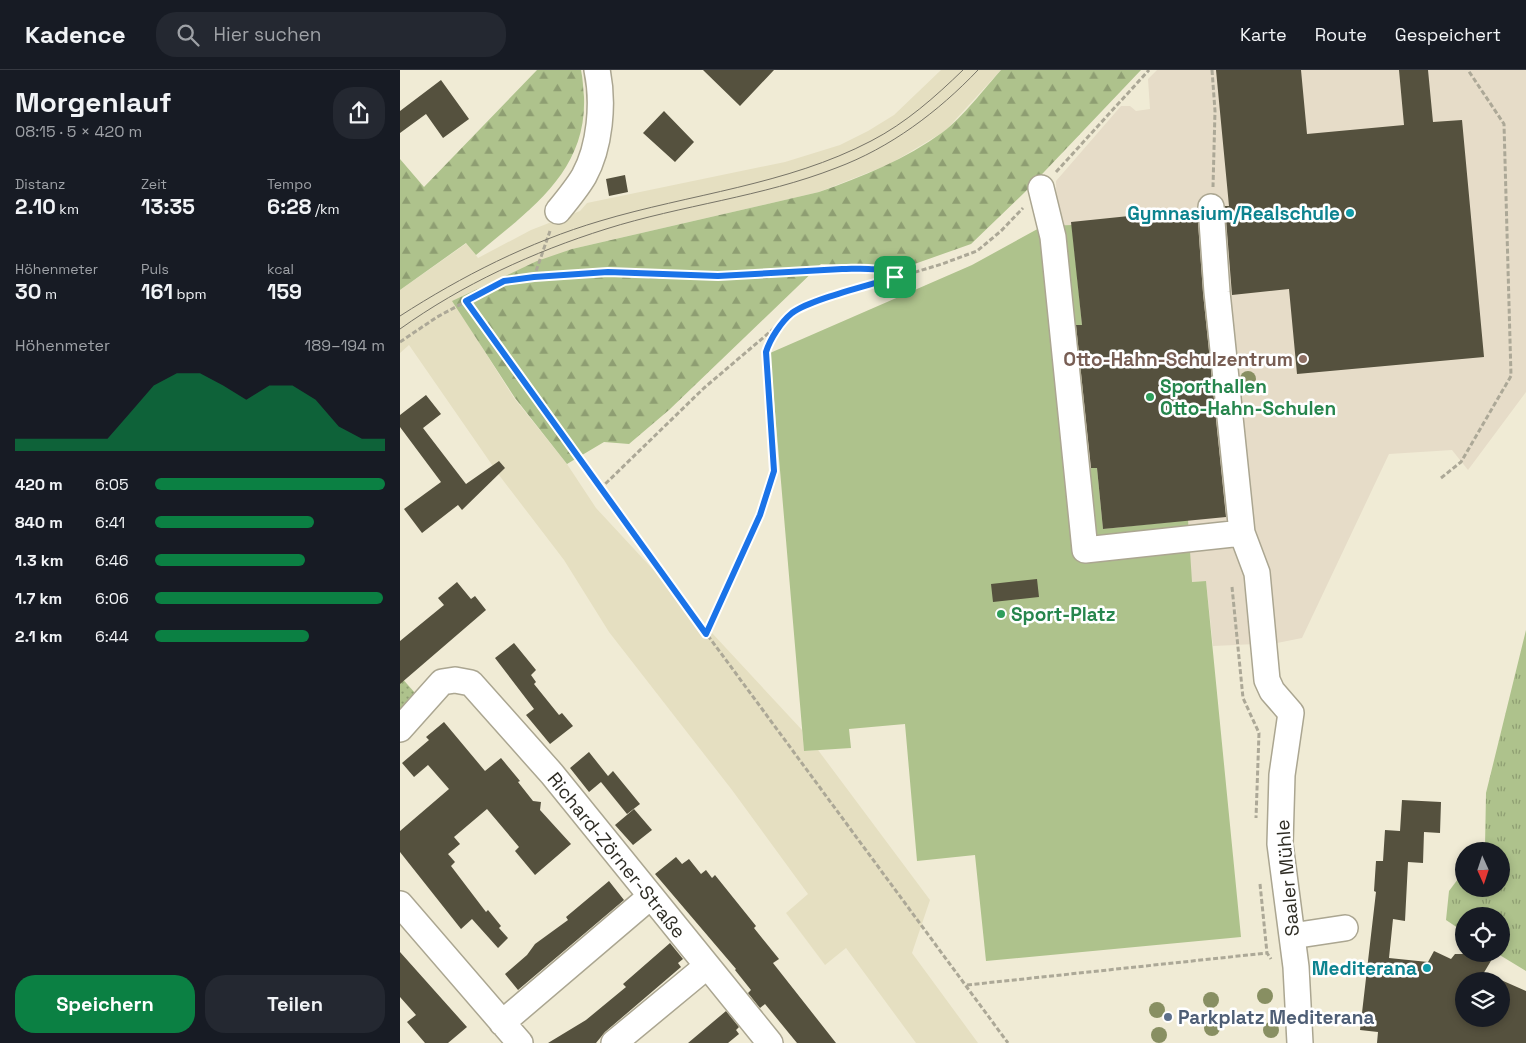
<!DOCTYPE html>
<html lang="de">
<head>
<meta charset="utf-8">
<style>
	:root { --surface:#171b24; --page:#242831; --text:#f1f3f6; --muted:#9ea1a6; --line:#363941; --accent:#0b8043 }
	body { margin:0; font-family:"Space Grotesk",sans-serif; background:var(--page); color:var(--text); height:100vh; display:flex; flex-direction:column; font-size:19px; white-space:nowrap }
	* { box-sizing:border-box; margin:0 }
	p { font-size:16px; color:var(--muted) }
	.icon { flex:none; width:28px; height:28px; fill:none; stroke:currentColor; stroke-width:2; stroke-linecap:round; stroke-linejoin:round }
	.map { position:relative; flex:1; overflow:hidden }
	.side { display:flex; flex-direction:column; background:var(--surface); width:400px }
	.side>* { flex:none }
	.needle { width:32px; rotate:177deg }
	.fabs { position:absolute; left:1055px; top:772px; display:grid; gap:10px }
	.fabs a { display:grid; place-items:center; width:55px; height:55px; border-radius:50%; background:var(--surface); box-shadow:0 2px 8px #0003; font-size:25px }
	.pin { position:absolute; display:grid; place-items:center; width:42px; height:42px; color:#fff; margin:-21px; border-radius:10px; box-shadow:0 2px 8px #0006 }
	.round { display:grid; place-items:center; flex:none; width:52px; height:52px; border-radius:20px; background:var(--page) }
	.headline { display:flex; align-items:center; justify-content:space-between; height:85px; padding:0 15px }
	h1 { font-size:28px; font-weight:700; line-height:38px }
	.figures { display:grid; grid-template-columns:repeat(3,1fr); gap:8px; height:85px; padding:5px 15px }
	.figures div { display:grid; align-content:center }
	.figures b { font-size:21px; font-weight:700 }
	.figures small { font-size:14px; font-weight:400 }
	.figures p { font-size:14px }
	.chart { height:140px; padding:10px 15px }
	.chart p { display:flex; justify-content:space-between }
	.chart svg { width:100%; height:90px; margin-top:5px; fill:var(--accent); opacity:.7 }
	.primary-button { display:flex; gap:10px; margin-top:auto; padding:10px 15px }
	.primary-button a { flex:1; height:58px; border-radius:20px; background:var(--accent); color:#fff; font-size:20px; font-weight:700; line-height:58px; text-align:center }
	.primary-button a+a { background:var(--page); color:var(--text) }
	ul { padding:0 15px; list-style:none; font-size:16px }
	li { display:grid; grid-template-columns:80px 60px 1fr; align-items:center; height:38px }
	li i { height:12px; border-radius:6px; background:var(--accent) }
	header { display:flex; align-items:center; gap:30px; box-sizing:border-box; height:70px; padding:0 25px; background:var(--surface); border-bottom:1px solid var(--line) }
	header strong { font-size:24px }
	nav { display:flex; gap:28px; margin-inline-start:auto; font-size:18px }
	.search { width:350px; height:45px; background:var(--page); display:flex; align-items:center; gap:12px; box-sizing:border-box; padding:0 18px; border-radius:20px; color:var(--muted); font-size:19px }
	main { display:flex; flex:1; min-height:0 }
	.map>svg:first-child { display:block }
	.built { fill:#e5dfc1 }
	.education { fill:#e6dcc8 }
	.grass { fill:url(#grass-tufts) }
	.forest { fill:url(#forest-firs) }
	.park { fill:url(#park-dots) }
	.pitch { fill:#aec28c }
	.building { fill:#55513e }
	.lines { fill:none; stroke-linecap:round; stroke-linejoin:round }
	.minor-casing { stroke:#aba691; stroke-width:28 }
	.path { stroke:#aca897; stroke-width:3; stroke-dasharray:5 2.5; stroke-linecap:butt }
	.minor { stroke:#fff; stroke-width:25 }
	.tram { stroke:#777467; stroke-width:1 }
	.tree { fill:#888f62 }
	.route-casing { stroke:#fff; stroke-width:10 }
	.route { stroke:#1a73e8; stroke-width:6 }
	.culture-dot { fill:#0f9aa8; stroke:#fff; stroke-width:2 }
	.education-dot { fill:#8d6e63; stroke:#fff; stroke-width:2 }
	.leisure-dot { fill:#2e9e5b; stroke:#fff; stroke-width:2 }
	.service-dot { fill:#5c6f8a; stroke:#fff; stroke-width:2 }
	.labels { text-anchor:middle; stroke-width:5; stroke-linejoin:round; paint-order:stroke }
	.culture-label { font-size:19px; font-weight:bold; fill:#0d838f; stroke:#fff; text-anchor:end }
	.education-label { font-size:19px; font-weight:bold; fill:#785e54; stroke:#fff; text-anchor:end }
	.leisure-label { font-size:19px; font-weight:bold; fill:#27864d; stroke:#fff; text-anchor:start }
	.street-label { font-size:19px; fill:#2e2c24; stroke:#fff }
	.service-label { font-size:19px; font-weight:bold; fill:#4e5e75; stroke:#fff; text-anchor:start }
</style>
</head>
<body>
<header>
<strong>Kadence</strong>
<div class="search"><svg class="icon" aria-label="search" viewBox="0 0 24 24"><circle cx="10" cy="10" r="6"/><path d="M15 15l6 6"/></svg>Hier suchen</div>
<nav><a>Karte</a><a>Route</a><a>Gespeichert</a></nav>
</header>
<main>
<section class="side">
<div class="headline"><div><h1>Morgenlauf</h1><p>08:15 · 5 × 420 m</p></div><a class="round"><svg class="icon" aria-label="share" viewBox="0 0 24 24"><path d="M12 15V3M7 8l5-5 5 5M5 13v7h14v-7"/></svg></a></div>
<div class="figures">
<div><p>Distanz</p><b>2.10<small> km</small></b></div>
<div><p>Zeit</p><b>13:35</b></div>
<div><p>Tempo</p><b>6:28<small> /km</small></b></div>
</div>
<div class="figures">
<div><p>Höhenmeter</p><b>30<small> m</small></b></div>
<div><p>Puls</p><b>161<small> bpm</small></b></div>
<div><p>kcal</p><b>159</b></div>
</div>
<div class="chart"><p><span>Höhenmeter</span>189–194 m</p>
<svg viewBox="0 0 160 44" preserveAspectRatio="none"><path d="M0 44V38L10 38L20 38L30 38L40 38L50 25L60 12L70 6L80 6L90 12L100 19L110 12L120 12L130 19L140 32L150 38L160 38V44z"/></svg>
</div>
<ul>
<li><b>420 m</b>6:05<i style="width:100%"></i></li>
<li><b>840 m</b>6:41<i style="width:69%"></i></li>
<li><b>1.3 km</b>6:46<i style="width:65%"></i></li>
<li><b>1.7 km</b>6:06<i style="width:99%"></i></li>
<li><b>2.1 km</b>6:44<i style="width:67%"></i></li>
</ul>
<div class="primary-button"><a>Speichern</a><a>Teilen</a></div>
</section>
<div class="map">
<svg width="1126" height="973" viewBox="0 0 1126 973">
	<defs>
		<pattern id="grass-tufts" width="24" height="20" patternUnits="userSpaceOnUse" patternTransform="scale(1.25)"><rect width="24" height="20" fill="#aec28c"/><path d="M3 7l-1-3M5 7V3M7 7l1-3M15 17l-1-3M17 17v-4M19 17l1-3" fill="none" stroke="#8e9e72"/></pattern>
		<pattern id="forest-firs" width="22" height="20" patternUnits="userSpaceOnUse" patternTransform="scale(1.25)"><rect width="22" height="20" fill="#aec28c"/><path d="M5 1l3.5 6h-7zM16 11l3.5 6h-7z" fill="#8e9e72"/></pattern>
		<pattern id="park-dots" width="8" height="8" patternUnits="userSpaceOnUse" patternTransform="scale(1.25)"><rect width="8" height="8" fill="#aec28c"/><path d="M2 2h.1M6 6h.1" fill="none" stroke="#8e9e72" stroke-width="1.8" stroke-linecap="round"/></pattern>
	</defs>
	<rect width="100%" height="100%" fill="#f0ebd5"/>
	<path class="built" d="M541,0h60l-56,61 -55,33 -71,28 -247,57 -119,52 61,97 53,66 29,44 206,222 2,21 14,-1 112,150 -18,53 66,90h-62l-70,-95 -21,17 -39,-52 22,-19 -76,-104 -123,-158 -45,-72 -65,-85 -90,-130 -9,8v-63l67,-47 11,15 53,-28 49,-19 7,-8 198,-41 55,-17 28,-14 26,-16z"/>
	<path class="education" d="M757,0h369v322l-58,78 -16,-20 -63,4 -87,184 -25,5 -64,3 -7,-65 -14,1 -89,-53 -6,-61h-7l-14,-143 -5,-100 -14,1 -1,-45 65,-75h9l6,5 14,-2 -2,-30z"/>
	<path class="grass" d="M1126,560v341l-28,-17h3v-38h-37v16l-18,-12 3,-29 15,-20v18h37v-38h-19l3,-4 1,-54z"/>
	<path class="forest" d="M137,0h44c2,9 2,18 3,27 3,76 -56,114 -108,158l-10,-12 -66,47v-131l24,28z
		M601,0h140l-116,122 -54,52 -65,23 -85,-3 -152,146 -40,34 -25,-2 -37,22 -52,-66 -63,-97 85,-40 35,-12 247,-57c43,-15 87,-33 124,-60 19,-14 42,-44 58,-62z"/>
	<path class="park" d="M0,606l15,17 -15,17z"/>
	<path class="pitch" d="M672,155l10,100 -6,1 14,142h7l6,61 85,-9 4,62 14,-1 35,356 -255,24 -11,-106 -58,6 -12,-137 -56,5 2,19 -47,3 -34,-398 202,-88 71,-39z"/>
	<path class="building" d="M303,0h71l-34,36z
		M816,0h85l6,64 97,-9 -5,-55h29l5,52 29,-2 22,237 -187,17 -8,-85 -57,6 -7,-89h4z
		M41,10l28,39 -26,19 -17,-24 -26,19v-22z
		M264,41l30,31 -19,20 -32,-29z
		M225,105l3,17 -19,4 -3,-17z
		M797,139l6,84 23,224 -123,12 -6,-61h-6l-15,-143h6l-11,-103z
		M26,325l15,19 -18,14 43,56 33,-23 6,7 -43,42 -4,-5 -36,28 -18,-24 37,-27 -41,-55v-12z
		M637,509l2,18 -46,5 -2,-18z
		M57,512l14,17 4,-3 11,14 -86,74v-43l44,-36 -6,-7z
		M114,573l22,27 -5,5 5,7 -2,2 25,31 3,-2 11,13 -23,18 -24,-29 8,-6 -39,-51z
		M44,652l41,49 16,-13 19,23 -2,1 15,19 8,1 -1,8 31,34 -36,31 -20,-24 4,-4 -32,-38 -33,28 6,7 -12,10 7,8 -4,4 35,46 2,-2 13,16 -2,2 9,10 -10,10 -26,-29 -11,10 -61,-77v-21l49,-42 -21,-24 -14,12 -12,-14 27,-23 -3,-3z
		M189,682l19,24 5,-5 27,33 -13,10 -26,-32 -12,10 -19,-24z
		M1002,730l39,2 -1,31 -16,-1 -1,31 -15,-1 -3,59 -12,-2 -4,39 39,4 6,-11 17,8 4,-5h40l-16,27h-15v38h37v-39l25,11v52h-149l1,-11 -18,-2 16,-138 -2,-1 2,-30h7l2,-31 15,1z
		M234,739l18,21 -19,15 -18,-20z
		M276,787l6,7 7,-5 12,15 5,-4 6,8 3,-3 41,51 -2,2 25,31 -6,4 63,80h-39l-32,-39 -5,4 -12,-15 3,-3 -16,-20 1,-1 -81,-95z
		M209,811l15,19 -106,90 -13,-16 22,-19 8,-11 33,-24 -2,-3z
		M270,873l13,16 -5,4 3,4 -76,65 -9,11h-48l38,-23 40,-33 -3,-3z
		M0,882l67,75 -19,16h-23l-18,-21 9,-7 -16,-18z
		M326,941l13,16 -3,3 3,4 -11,9h-40z"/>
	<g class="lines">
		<g class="minor-casing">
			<path id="minor" d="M641,118l12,49 32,313 157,-17
				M811,137l6,85 25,241 15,40 10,107 5,11 19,22 -9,62 -2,69 16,123 4,76
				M158,141c9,-11 19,-23 26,-35 16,-29 20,-73 13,-106
				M0,659l42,-47 13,-2 16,3 81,91 218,269
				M0,834l120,139
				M892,866l53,-8
				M102,953l149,-127
				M214,973l93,-77"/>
		</g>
		<path class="path" d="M812,0l3,41 -2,76
			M656,102l93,-102
			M134,207l74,-5 110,4 155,-7 15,2 7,6
			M66,231l134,188 408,554
			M0,272l37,-25 67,-36 30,-4 16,-46
			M1041,408l20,-16 50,-86 -7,-252 -36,-54
			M200,419l104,-101 80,-68
			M832,517l11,111 16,35 -3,85
			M307,564l52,-119 15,-44 -8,-119 3,-11 23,-28 21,-10 129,-39 35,-13 24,-20 22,-23
			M860,814l7,69
			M567,915l300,-32 4,6"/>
		<use href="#minor" class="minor"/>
		<path class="tram" d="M0,246c62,-40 129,-74 200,-95 90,-27 187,-36 271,-80 35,-18 64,-44 92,-71
			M0,259c63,-45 133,-77 206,-100 76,-24 156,-32 230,-61 54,-20 102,-56 142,-98"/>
	</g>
	<g class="tree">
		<circle cx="848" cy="309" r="8"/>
		<circle cx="865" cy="926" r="8"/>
		<circle cx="811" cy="930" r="8"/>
		<circle cx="757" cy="940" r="8"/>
		<circle cx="812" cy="958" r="8"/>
		<circle cx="871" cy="960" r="8"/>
		<circle cx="759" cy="965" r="8"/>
	</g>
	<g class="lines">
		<g class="route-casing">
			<path id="route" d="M442,199c18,0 38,-3 53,8 -24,8 -84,22 -103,36 -11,9 -22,26 -26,39l8,119 -14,44 -54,119 -240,-333 38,-20 30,-4 74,-5 110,4z"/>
		</g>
		<use href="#route" class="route"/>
	</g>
	<g class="culture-dot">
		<circle cx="950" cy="143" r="5"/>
		<circle cx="1027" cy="898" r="5"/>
	</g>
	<circle class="education-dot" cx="903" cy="289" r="5"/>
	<g class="leisure-dot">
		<circle cx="750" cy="327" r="5"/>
		<circle cx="601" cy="544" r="5"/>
	</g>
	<circle class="service-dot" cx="768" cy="947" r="5"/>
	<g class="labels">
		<g class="culture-label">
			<text x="940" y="150">Gymnasium/Realschule</text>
			<text x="1017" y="905">Mediterana</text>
		</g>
		<g class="education-label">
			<text x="893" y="296">Otto-Hahn-Schulzentrum</text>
		</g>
		<g class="leisure-label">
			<text x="760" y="323">Sporthallen<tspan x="760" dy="22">Otto-Hahn-Schulen</tspan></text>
			<text x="611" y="551">Sport-Platz</text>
		</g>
		<g class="street-label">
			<text transform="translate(217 785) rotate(51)" y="7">Richard-Zörner-Straße</text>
			<text transform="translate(887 808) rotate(-95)" y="7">Saaler Mühle</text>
		</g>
		<g class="service-label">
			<text x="778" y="954">Parkplatz Mediterana</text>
		</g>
	</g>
</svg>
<div class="fabs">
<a><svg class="needle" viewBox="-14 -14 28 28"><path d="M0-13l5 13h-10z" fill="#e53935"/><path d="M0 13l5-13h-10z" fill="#9ea1a6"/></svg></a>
<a><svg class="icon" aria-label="locate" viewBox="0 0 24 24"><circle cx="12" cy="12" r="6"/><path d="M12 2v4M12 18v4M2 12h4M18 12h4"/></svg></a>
<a><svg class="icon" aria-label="layers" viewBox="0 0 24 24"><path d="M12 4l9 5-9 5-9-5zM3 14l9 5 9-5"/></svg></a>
</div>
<div class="pin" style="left:495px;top:207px;background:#1e9e55"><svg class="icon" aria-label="arrive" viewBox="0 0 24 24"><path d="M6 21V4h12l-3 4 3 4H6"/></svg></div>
</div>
</main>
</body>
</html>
